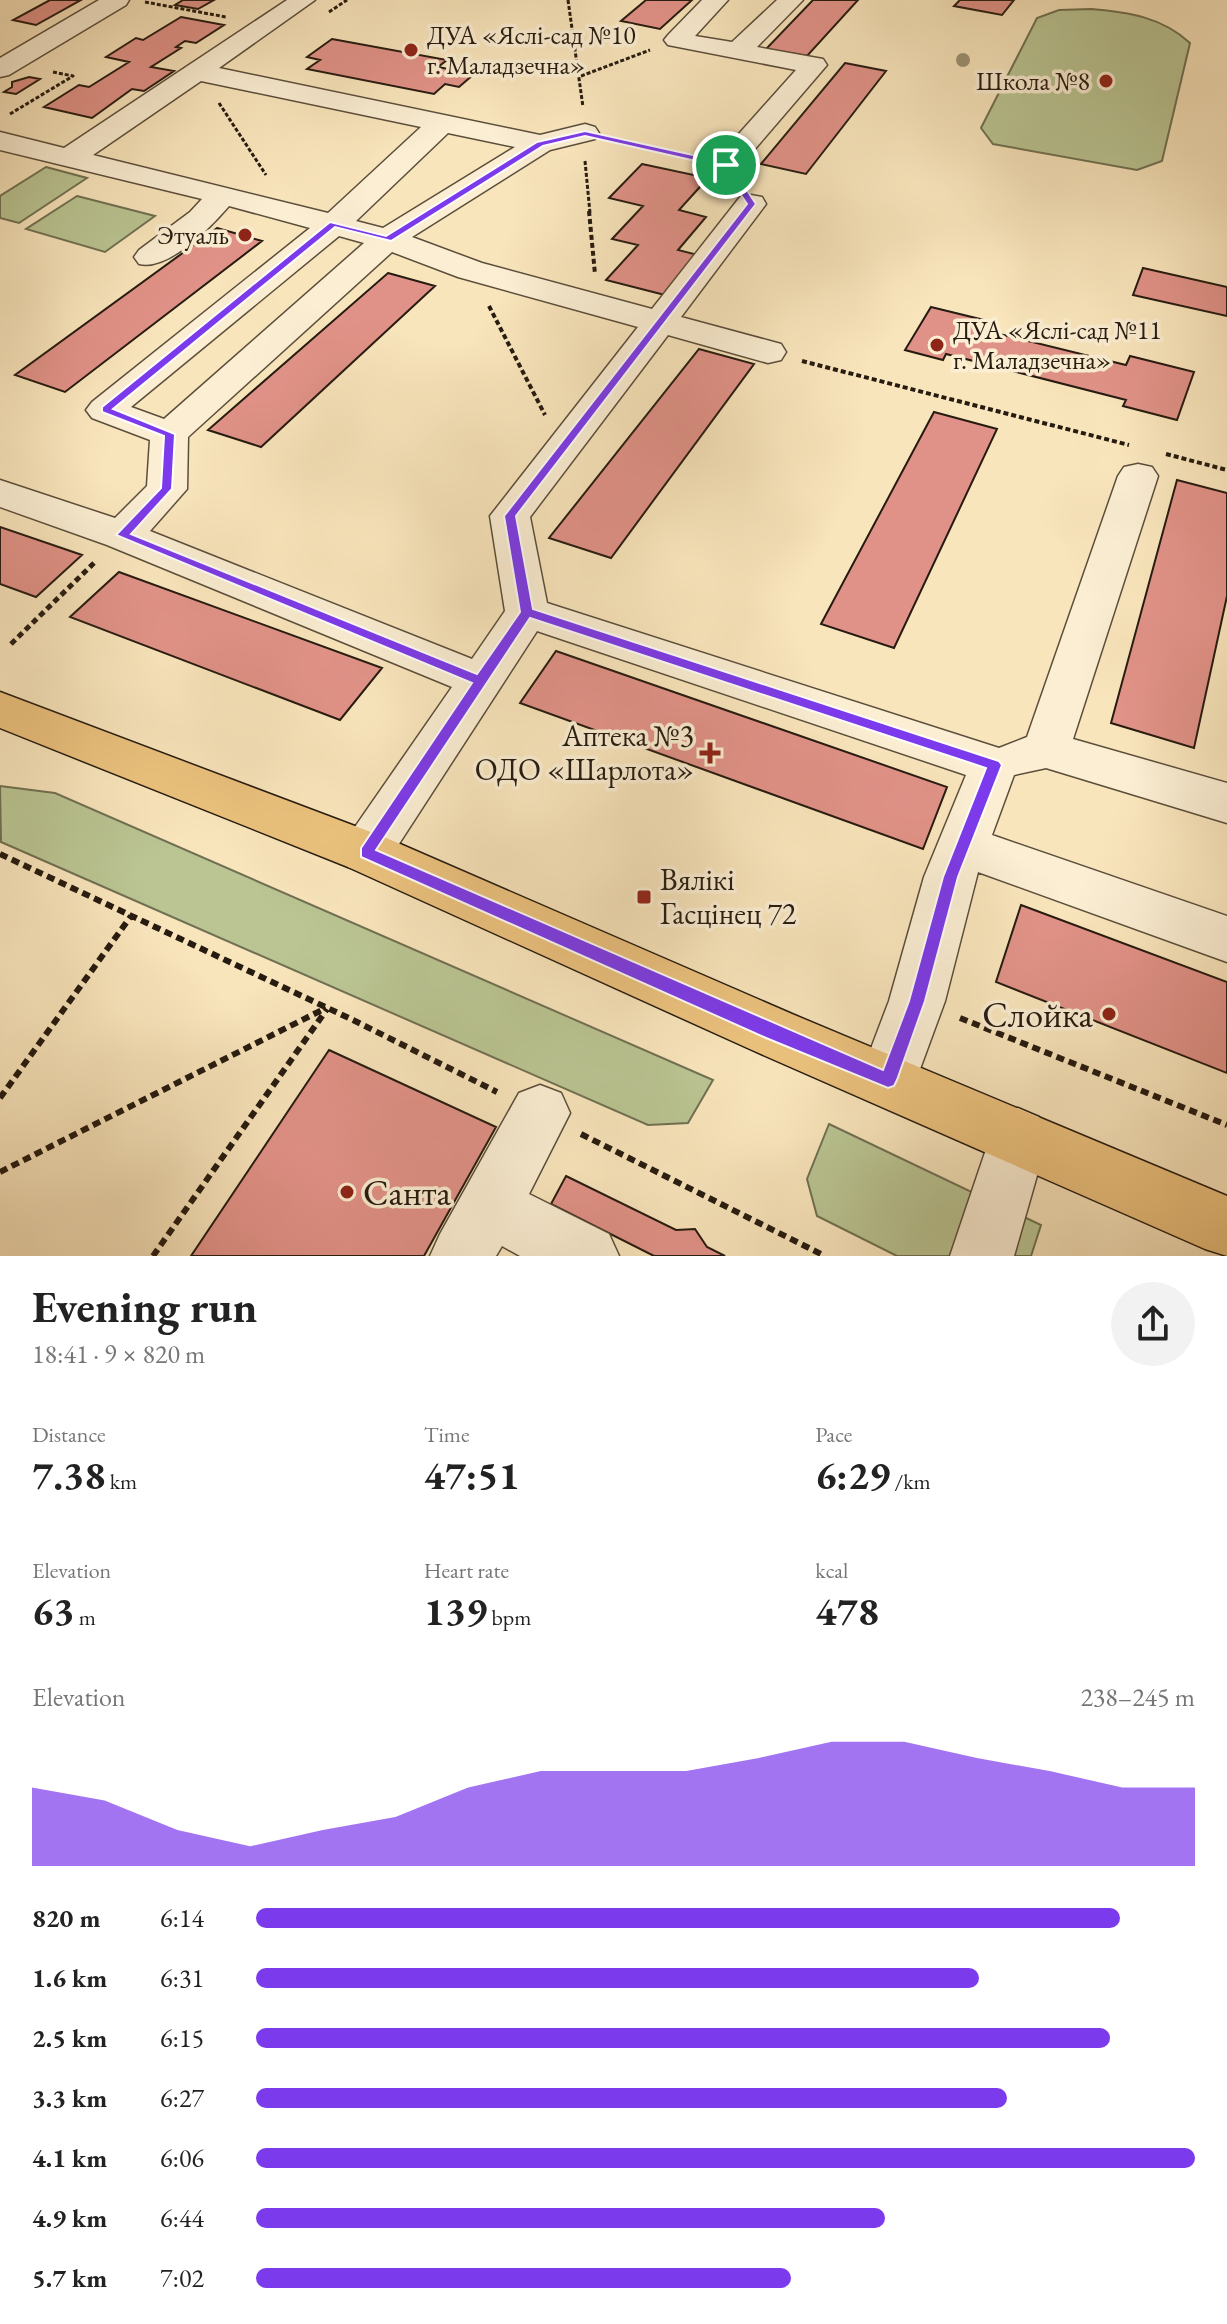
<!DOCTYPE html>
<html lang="en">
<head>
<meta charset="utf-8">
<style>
	:root { --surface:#fff; --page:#f2f2f2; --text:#222; --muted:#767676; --accent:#7c3aed }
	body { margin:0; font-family:"EB Garamond",serif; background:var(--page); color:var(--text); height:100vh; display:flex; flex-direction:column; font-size:30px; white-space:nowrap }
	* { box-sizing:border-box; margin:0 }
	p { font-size:26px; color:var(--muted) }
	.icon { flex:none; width:44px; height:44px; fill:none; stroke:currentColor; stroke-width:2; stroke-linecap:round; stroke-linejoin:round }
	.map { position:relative; height:1256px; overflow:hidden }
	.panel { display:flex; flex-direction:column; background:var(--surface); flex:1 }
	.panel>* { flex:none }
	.pin { position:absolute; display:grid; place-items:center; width:68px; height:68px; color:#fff; margin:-34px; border:4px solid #fff; border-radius:50%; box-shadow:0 2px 8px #0007 }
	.round { display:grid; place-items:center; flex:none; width:84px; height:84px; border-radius:42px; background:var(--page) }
	.summary { display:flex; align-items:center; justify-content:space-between; height:136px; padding:0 32px }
	h1 { font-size:44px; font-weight:700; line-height:60px }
	.metrics { display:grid; grid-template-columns:repeat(3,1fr); gap:12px; height:136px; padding:8px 32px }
	.metrics div { display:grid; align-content:center }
	.metrics b { font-size:40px; font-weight:700 }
	.metrics small { font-size:22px; font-weight:400 }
	.metrics p { font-size:22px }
	.chart { height:224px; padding:16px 32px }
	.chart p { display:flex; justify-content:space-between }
	.chart svg { width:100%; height:144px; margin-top:8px; fill:var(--accent); opacity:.7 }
	ul { padding:0 32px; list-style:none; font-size:26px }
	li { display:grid; grid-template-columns:128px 96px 1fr; align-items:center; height:60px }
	li i { height:20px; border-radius:10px; background:var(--accent) }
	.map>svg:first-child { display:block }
	.green { fill:#bac593; stroke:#707052; stroke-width:2 }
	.building { fill:#e19288; stroke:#261b10; stroke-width:2 }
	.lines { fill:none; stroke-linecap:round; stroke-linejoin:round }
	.minor-casing { stroke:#5b4e3b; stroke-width:3 }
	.major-casing { stroke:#261b10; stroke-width:3 }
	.path-far3 { stroke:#261b10; stroke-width:3; stroke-dasharray:4 2; stroke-linecap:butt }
	.path-far2 { stroke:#261b10; stroke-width:4; stroke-dasharray:5 3; stroke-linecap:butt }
	.path-far1 { stroke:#261b10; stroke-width:5; stroke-dasharray:6 4; stroke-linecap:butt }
	.path { stroke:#261b10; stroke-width:6; stroke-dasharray:8 5; stroke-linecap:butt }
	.minor { fill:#fbeed3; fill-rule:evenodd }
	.major { fill:#ecc27e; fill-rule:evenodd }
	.tree { fill:#9d9273 }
	.route { fill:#7c3aed; stroke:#fff; stroke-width:2; fill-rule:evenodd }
	.poi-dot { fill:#8f2418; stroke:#fbeed3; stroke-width:3 }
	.labels { text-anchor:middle; stroke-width:7; stroke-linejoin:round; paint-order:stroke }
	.far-poi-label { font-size:26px; fill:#261b10; stroke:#fbeed3; text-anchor:start }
	.poi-label { font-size:30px; fill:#261b10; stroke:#fbeed3; text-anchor:end }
	.near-poi-label { font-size:36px; fill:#261b10; stroke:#fbeed3; text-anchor:end }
</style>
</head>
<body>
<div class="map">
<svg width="1227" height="1256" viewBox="0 0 1227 1256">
	<rect width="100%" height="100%" fill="#f9e5bc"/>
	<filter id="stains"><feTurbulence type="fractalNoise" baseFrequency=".0025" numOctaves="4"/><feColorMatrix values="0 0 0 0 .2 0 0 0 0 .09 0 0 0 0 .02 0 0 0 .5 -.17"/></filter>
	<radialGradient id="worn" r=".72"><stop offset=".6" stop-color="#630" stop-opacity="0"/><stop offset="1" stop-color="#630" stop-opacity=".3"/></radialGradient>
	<path class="green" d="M1091,9c37,3 71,8 99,34l-28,118 -25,9 -144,-26 -12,-16 56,-110 22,-8z
		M46,167l41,11 -68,45 -19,-5v-22z
		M77,196l78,20 -50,36 -79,-23z
		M0,786l55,7 658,287 -25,43 -40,2 -647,-283z
		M829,1124l212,101 -10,31h-134l-80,-40 -10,-37z"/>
	<path class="building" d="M50,0h31l-45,25 -23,-5z
		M183,0h31l-16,9 -23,-4z
		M646,0h46l-32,29 -39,-8z
		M813,0h45l-51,56 -41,-7z
		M960,0h54l-12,15 -48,-9z
		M181,17l43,8 -28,18 -11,-2 -9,6 5,1 -30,19 23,4 -30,20 -12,-2 -40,29 -48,-11 35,-22 10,2 40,-25 -23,-5 30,-19 7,2z
		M332,39l115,21 -9,7 36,7 -15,13 -14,-3 -11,10 -127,-25 13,-9 -13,-3z
		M845,63l41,8 -80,103 -45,-10z
		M29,77l11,2 -24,15 -12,-2 8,-5v-5z
		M642,164l66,14 -29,32 27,7 -28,33 24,6 -33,40 -63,-16 32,-35 -26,-6 31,-33 -34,-8z
		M217,228l45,13 -197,151 -50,-17z
		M1143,268l84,19v29l-94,-21z
		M388,273l47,13 -174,161 -53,-17z
		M931,307l53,13 -5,9 147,36 4,-9 64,16 -17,48 -54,-14 3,-6 -180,-46 -3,6 -38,-10z
		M699,349l55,15 -143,194 -62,-20z
		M934,412l63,17 -103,219 -73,-24z
		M1177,480l50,13v103l-33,152 -83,-25z
		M0,527l82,28 -46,42 -36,-13z
		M119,572l263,96 -42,52 -270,-103z
		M556,651l391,136 -24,62 -403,-146z
		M1021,905l206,77v91l-231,-91z
		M329,1050l167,77 -72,129h-233z
		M566,1176l110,54 19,-1 12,18 18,9h-71l-103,-52z"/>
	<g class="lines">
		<g class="minor-casing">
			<path id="minor" d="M99,0h30l-3,5 -117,70 -9,2v-19z
				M287,0h28l-96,68 321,67 45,-11 10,3 4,6 -4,6 -45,11 -138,87 70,26 170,46 88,-112 11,-2 11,2 4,7 -85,113 100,27 5,8 -5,8 -13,3 -100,-28 -138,182 17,86 452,145 28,-11 91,-261 6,-9 14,-3 14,3 6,9 -85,263 154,44v40l-181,-55 -32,7 -22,60 235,81v46l-249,-90 -33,129 -36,98 -21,8 -21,-8 -8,-19 30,-79 35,-124 42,-102 -429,-144 -153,236 -18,6 -18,-6 -7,-15 7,-15 104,-150 -345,-142 -107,-38v-27l115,38 32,-32 3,-46 -58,-22 -6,-8 6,-8 218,-174 -81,-22c-19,22 -61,65 -90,58l-5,-7 5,-7 51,-38 12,-13 -202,-49v-18l64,16zM201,81l220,46 -93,86 -235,-58zM448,133l67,14 -132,81 -27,-7zM339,236l25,7 -200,176 -33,-12zM392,252l66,25 180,50 -148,189 15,95 -33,48 -322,-128 37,-42 1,-52z
				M702,0h26l-33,36 37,6 45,-42h26l-46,47 66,12 4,6 -91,106 -10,3 -10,-3 -5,-6 85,-95 -128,-25 -4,-5 4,-5z
				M540,1085l21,8 9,20 -41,81 80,40 10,22h-99l-18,-10 -6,10h-66l10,-22 79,-141z
				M1018,1108l21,9 9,20 -34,119h-64l47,-139z"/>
		</g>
		<g class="major-casing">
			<path id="major" d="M0,692l384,145 408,177 435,182v60l-22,-7 -453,-199 -404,-183 -348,-139z"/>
		</g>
		<path class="path-far3" d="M568,0l15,107
			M145,2l81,15
			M329,12l18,-12
			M581,76l69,-26
			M219,103l47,72
			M10,114l63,-38 -20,-4
			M612,139l84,19
			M585,161l5,52"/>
		<path class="path-far2" d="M589,211l6,63
			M489,306l56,109
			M802,361l327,84
			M1166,454l61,16"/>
		<path class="path-far1" d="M11,644l85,-83"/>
		<path class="path" d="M0,854l353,166 144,72
			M960,1018l267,107
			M0,1098l131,-182
			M581,1134l244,122
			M0,1172l326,-164
			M153,1256l174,-247"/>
		<use href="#minor" class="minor"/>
		<use href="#major" class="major"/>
	</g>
	<circle class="tree" cx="963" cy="60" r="7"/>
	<path class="route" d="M585,131l144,32 27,41 -240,312 17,93 466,152 3,4 -44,112 -33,124 -28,79 -3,6 -6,2 -122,-50 -405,-181v-9l111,-165 -356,-148 45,-47 3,-52 -62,-24v-5l228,-185 56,14 151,-94zM585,136l137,31 25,37 -243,312 16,96 -43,62 -346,-140 41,-45 3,-55 -62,-25 222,-182 56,14 152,-95zM530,618l456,150 -43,109 -34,124 -26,69 -507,-220z"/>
	<g class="poi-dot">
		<circle cx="411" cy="50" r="8"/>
		<circle cx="1106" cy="81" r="8"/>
		<circle cx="245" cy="235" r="8"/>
		<circle cx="937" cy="345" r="8"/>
		<path d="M706 741h8v8h8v8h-8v8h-8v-8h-8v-8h8z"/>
		<rect x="636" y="889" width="16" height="16" rx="4"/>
		<circle cx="1109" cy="1014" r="8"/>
		<circle cx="347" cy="1192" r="8"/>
	</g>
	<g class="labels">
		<g class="far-poi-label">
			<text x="427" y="44">ДУА «Яслі-сад №10<tspan x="427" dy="30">г. Маладзечна»</tspan></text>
			<text x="1090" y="90" text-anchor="end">Школа №8</text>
			<text x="229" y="244" text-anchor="end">Этуаль</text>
			<text x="953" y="339">ДУА «Яслі-сад №11<tspan x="953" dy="30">г. Маладзечна»</tspan></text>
		</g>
		<g class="poi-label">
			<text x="694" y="746">Аптека №3<tspan x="694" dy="34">ОДО «Шарлота»</tspan></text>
			<text x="660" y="890" text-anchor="start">Вялікі<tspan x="660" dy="34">Гасцінец 72</tspan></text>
		</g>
		<g class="near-poi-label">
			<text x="1093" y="1027">Слойка</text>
			<text x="363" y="1205" text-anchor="start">Санта</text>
		</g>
	</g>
	<rect width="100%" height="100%" filter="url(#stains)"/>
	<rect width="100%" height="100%" fill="url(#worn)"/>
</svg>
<div class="pin" style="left:726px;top:165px;background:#1e9e55"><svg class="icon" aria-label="arrive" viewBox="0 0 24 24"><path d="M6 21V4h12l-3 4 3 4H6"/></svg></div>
</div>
<section class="panel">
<div class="summary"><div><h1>Evening run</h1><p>18:41 · 9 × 820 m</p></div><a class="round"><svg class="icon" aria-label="share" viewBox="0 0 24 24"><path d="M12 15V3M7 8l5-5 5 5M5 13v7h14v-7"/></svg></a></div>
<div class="metrics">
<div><p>Distance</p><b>7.38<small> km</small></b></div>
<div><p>Time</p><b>47:51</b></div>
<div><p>Pace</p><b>6:29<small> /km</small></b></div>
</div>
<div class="metrics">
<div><p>Elevation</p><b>63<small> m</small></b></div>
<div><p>Heart rate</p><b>139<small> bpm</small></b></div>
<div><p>kcal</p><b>478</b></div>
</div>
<div class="chart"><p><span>Elevation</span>238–245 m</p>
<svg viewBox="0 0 160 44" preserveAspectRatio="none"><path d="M0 44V20L10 24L20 33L30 38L40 33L50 29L60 20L70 15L80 15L90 15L100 11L110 6L120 6L130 11L140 15L150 20L160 20V44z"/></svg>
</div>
<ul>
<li><b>820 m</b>6:14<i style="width:92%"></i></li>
<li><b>1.6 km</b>6:31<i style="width:77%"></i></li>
<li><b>2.5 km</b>6:15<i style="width:91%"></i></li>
<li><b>3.3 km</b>6:27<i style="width:80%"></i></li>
<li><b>4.1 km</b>6:06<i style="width:100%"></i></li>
<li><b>4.9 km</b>6:44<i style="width:67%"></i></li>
<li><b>5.7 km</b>7:02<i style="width:57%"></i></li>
</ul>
</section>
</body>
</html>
